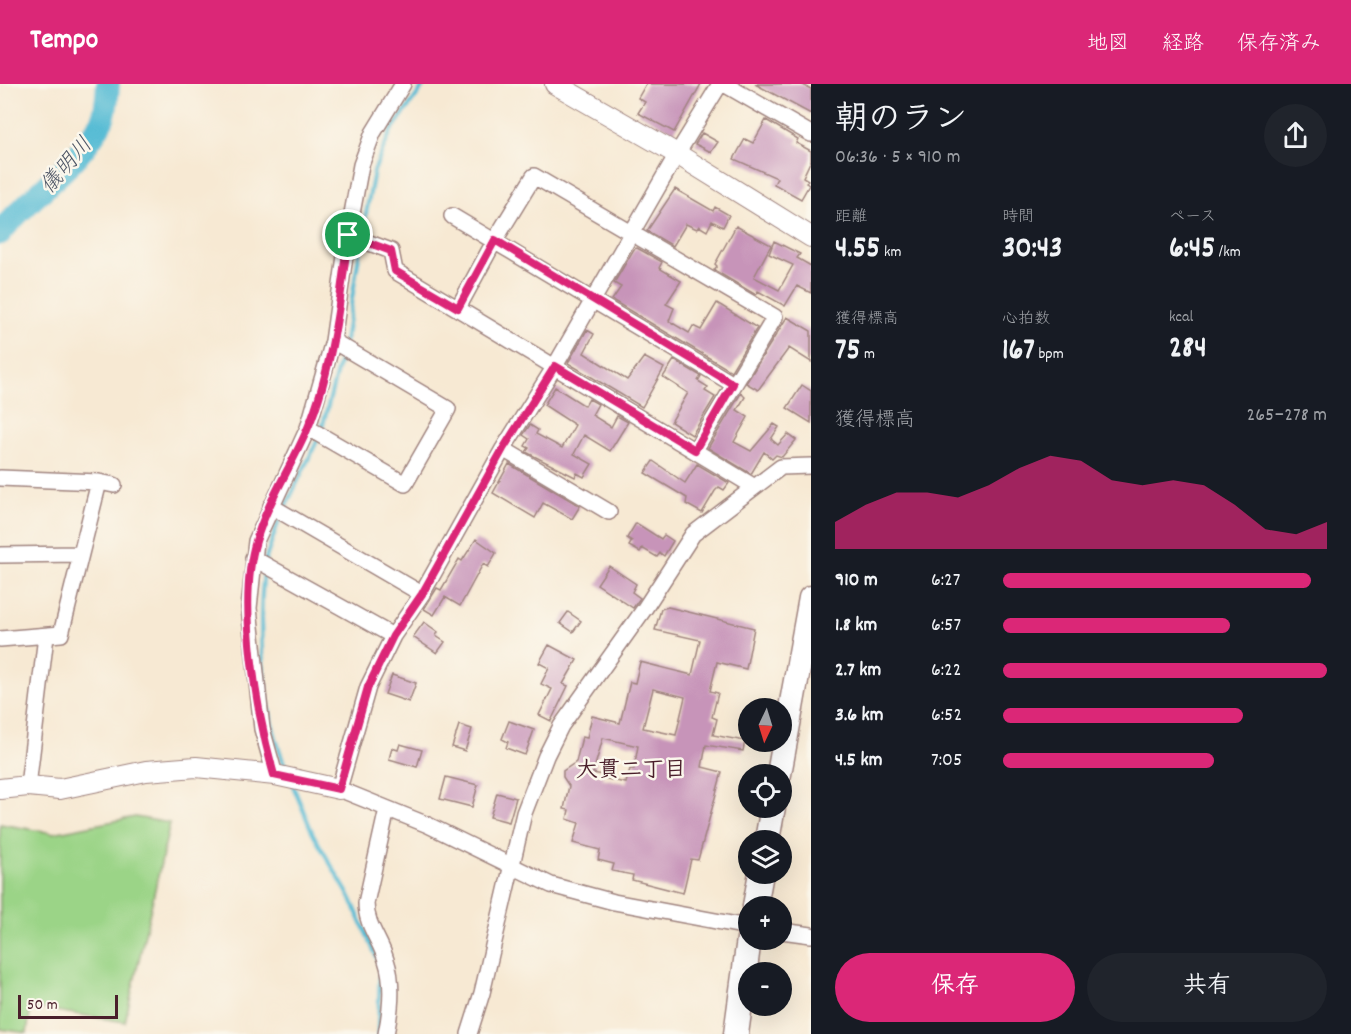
<!DOCTYPE html>
<html lang="ja">
<head>
<meta charset="utf-8">
<style>
	:root { --surface:#171b24; --page:#20242c; --text:#f1f3f6; --muted:#9ea1a6; --accent:#db2777 }
	body { margin:0; font-family:Dekko,"Klee One",sans-serif; background:var(--page); color:var(--text); height:100vh; display:flex; flex-direction:column; font-size:22px; white-space:nowrap }
	* { box-sizing:border-box; margin:0 }
	p { font-size:20px; color:var(--muted) }
	.icon { flex:none; width:33px; height:33px; fill:none; stroke:currentColor; stroke-width:2; stroke-linecap:round; stroke-linejoin:round }
	.map { position:relative; flex:1; overflow:hidden }
	.panel { display:flex; flex-direction:column; background:var(--surface); width:540px }
	.panel>* { flex:none }
	.needle { width:39px; rotate:184deg }
	.buttons { position:absolute; left:738px; top:614px; display:grid; gap:12px }
	.buttons a { display:grid; place-items:center; width:54px; height:54px; border-radius:50%; background:var(--surface); box-shadow:0 6px 24px #0002; font-size:30px }
	.scale { position:absolute; left:18px; bottom:15px; width:100px; box-sizing:border-box; padding-left:6px; border:3px solid #4a1f2b; border-top:0; font-size:16px; line-height:21px; white-space:nowrap; color:#4a1f2b; -webkit-text-stroke:4px #fbf7ec; paint-order:stroke }
	.pin { position:absolute; display:grid; place-items:center; width:51px; height:51px; color:#fff; margin:-26px; border:3px solid #fff; border-radius:50%; box-shadow:0 2px 6px #0007 }
	.round { display:grid; place-items:center; flex:none; width:63px; height:63px; border-radius:32px; background:var(--page) }
	.summary { display:flex; align-items:center; justify-content:space-between; height:102px; padding:0 24px }
	h1 { font-size:33px; font-weight:700; line-height:45px }
	.stats { display:grid; grid-template-columns:repeat(3,1fr); gap:9px; height:102px; padding:6px 24px }
	.stats div { display:grid; align-content:center }
	.stats b { font-size:30px; font-weight:700 }
	.stats small { font-size:16px; font-weight:400 }
	.stats p { font-size:16px }
	.chart { height:168px; padding:12px 24px }
	.chart p { display:flex; justify-content:space-between }
	.chart svg { width:100%; height:108px; margin-top:6px; fill:var(--accent); opacity:.7 }
	.button { display:flex; gap:12px; margin-top:auto; padding:12px 24px }
	.button a { flex:1; height:69px; border-radius:36px; background:var(--accent); color:#fff; font-size:24px; font-weight:700; line-height:69px; text-align:center }
	.button a+a { background:var(--page); color:var(--text) }
	ul { padding:0 24px; list-style:none; font-size:20px }
	li { display:grid; grid-template-columns:96px 72px 1fr; align-items:center; height:45px }
	li i { height:15px; border-radius:8px; background:var(--accent) }
	header { display:flex; align-items:center; gap:36px; box-sizing:border-box; height:84px; padding:0 30px; background:var(--accent); color:#fff }
	header strong { font-size:28px }
	nav { display:flex; gap:33px; margin-inline-start:auto; font-size:21px }
	main { display:flex; flex:1; min-height:0 }
	.map>svg:first-child { display:block }
	.green { fill:#9bd487; stroke:#727a59; stroke-width:1.5 }
	.lines { fill:none; stroke-linecap:round; stroke-linejoin:round }
	.stream { stroke:#55bbd4; stroke-width:4 }
	.river { stroke:#55bbd4; stroke-width:24 }
	.building { fill:#c794b9; fill-rule:evenodd }
	.minor-casing { stroke:#a0847f; stroke-width:18 }
	.tertiary-casing { stroke:#a0847f; stroke-width:22 }
	.primary-casing { stroke:#a0847f; stroke-width:27 }
	.minor { stroke:#fff; stroke-width:15 }
	.tertiary { stroke:#fff; stroke-width:20 }
	.primary { stroke:#fff; stroke-width:24 }
	.route-casing { stroke:#fff; stroke-width:12 }
	.route { stroke:#db2777; stroke-width:8 }
	.labels { text-anchor:middle; stroke-width:5; stroke-linejoin:round; paint-order:stroke }
	.water-label { font-size:22px; font-style:italic; fill:#4e5666; stroke:#fbf7ec }
	.neighbourhood-label { font-size:22px; font-weight:bold; fill:#4a1f2b; stroke:#fbf7ec }
</style>
</head>
<body>
<header>
<strong>Tempo</strong>
<nav><a>地図</a><a>経路</a><a>保存済み</a></nav>
</header>
<main>
<div class="map">
<svg width="811" height="950" viewBox="0 0 811 950">
	<rect width="100%" height="100%" fill="#fbf7ec"/>
	<filter id="ink" filterUnits="userSpaceOnUse"><feTurbulence type="fractalNoise" baseFrequency=".0167" numOctaves="2"/><feDisplacementMap in="SourceGraphic" scale="12" xChannelSelector="R" yChannelSelector="G"/><feConvolveMatrix kernelMatrix="1 2 1 2 8 2 1 2 1" color-interpolation-filters="sRGB"/></filter>
	<filter id="wash" filterUnits="userSpaceOnUse"><feTurbulence type="fractalNoise" baseFrequency=".008" numOctaves="4" result="noise"/><feDisplacementMap in="SourceGraphic" scale="24" xChannelSelector="R" yChannelSelector="G"/><feGaussianBlur stdDeviation="1.35" result="paint"/><feColorMatrix in="noise" values="0 0 0 0 0 0 0 0 0 0 0 0 0 0 0 0 0 1.4 0 .05"/><feComposite in="paint" operator="in"/></filter>
	<g filter="url(#wash)">
		<rect width="100%" height="100%" fill="#f7e9d3"/>
		<path class="green" d="M135,733l35,6 -45,199 -94,-15 -4,26 -27,-4v-205l53,9z"/>
		<g class="lines">
			<path class="stream" d="M362,152l12,-65 17,-40 34,-47
				M345,258l16,-99
				M321,348l21,-80
				M284,426l34,-71
				M265,477l15,-44
				M264,484c-7,66 -2,141 23,203
				M293,702l20,48 38,65 29,66 -2,69"/>
			<path class="river" d="M0,149c31,-39 79,-67 102,-113 5,-11 5,-24 6,-36"/>
		</g>
		<g id="blocks">
			<path class="building" d="M646,0h55l-27,48 -36,-19 7,-11 -7,-4z
				M755,0h46l10,5v25z
				M766,36l32,19 -2,4 15,8v9l-8,17 5,3 -2,3 3,2 -8,14 -27,-15 3,-6 -43,-19 11,-20 8,4z
				M702,49l16,9 -7,10 -16,-8z
				M675,105l38,22 2,-4 14,8 -6,12 -11,-6 -5,10 -8,-5 -2,3 -11,-5 -13,22 -26,-15z
				M736,142l35,19 -17,32 25,13 14,-25 -24,-11 5,-13 26,13 -3,4 14,8v27l-14,-7 -12,20 -27,-15 -2,4 -42,-25 3,-4 -2,-2z
				M637,164l25,14 -3,6 22,13 -15,23 8,4 -5,13 20,12 4,-7 8,4 16,-27 40,25 -26,43 -119,-71 9,-13 -7,-4 20,-34z
				M787,233l24,14v31l-22,-14 -31,42 -12,-7z
				M587,246l7,4 -10,19 43,27 17,-23 20,11 -22,39 -74,-44z
				M674,276l27,16 -3,5 10,6 -3,4 10,6 -23,38 -21,-13 17,-29 -25,-16z
				M802,301l9,6v32l-24,-15z
				M555,303l30,19 4,-7 9,5 -6,11 19,12 6,-11 11,6 -18,29 -26,-16 -10,19 18,10 -8,13 -7,-4 -2,4 -49,-25 3,-4 -4,-2 4,-7 -6,-4 7,-10 8,5 -2,4 26,14 13,-23 -31,-20z
				M741,309l4,4 -8,13 11,7 -14,25 17,9 23,-27 5,3 -8,12 7,6 10,-11 8,6 -14,17 -6,-2 -4,4 -8,-7 -13,22 -43,-26z
				M653,377l32,22 12,-19 32,19 -5,7 -5,-3 -4,4 -13,22 -16,-9 1,-6 -42,-25z
				M509,380l71,42 -8,13 -29,-16 -8,15 -42,-25z
				M636,439l25,16 3,-4 9,6 -9,15 -4,-3 -3,4 -15,-9 -2,4 -11,-6 3,-5 -5,-3z
				M476,455l20,14 -8,14 -5,-3 -23,42 -15,-9 -11,18 -10,-6 13,-21 4,2 18,-31 3,2z
				M609,482l27,18 -4,8 8,6 -7,10 -36,-24z
				M668,523l86,21 -8,41 -29,-7 -7,29 8,2 -6,24 5,2 -4,16 32,6 -2,10 -37,-6 -4,22 20,5 -24,88 -7,-1 -8,34 -51,-13 1,-5 -21,-4 2,-7 -16,-4 2,-10 -27,-7 6,-20 -12,-4 2,-9 -5,-1 5,-23 -6,-9v-6l13,-9 6,-25 5,1 5,-22 28,7 10,-41 5,1 5,-21 52,13 8,-35 -45,-10 6,-21zM653,605l32,8 -9,38 -33,-7zM603,654l35,8 -4,23h-4l-4,14 -24,-5 1,-3 -10,-2z
				M568,528l13,9 -8,11 -13,-9z
				M424,538l14,10 -2,4 9,6 -8,11 -24,-16z
				M549,561l28,15 -14,24 5,2 -17,35 -12,-6 13,-26 -11,-5 8,-16 -10,-5z
				M392,591l24,8 -7,19 -24,-8z
				M509,637l25,9 -9,25 -19,-7 2,-6 -6,-3z
				M459,641l13,4 -7,22 -13,-4z
				M400,660l22,6 -5,17 -28,-8 3,-11 6,2z
				M446,693l32,8 -6,22 -32,-8z
				M497,709l19,5 -7,24 -19,-5z"/>
		</g>
	</g>
	<g filter="url(#ink)">
		<use href="#blocks" fill-opacity="0" stroke="#a0847f" stroke-width="1.5"/>
		<g class="lines">
			<g class="minor-casing">
				<path id="minor" d="M720,0l-43,70 -122,212 -52,83 -81,145 -29,42 -25,51 -29,102 89,36 123,60 63,17 134,25
					M724,0l87,50
					M452,132l281,168
					M348,151l43,16 4,20 358,215
					M458,224l37,-68 39,-64 241,141 -80,133
					M308,344l97,56 43,-75 -115,-68
					M503,365l106,63
					M0,394l99,4 -38,152 -61,5
					M99,398l15,3
					M271,422l151,88
					M0,471l81,-1
					M253,474l140,78
					M275,691l-13,-46 -13,-121 7,-67 52,-113 25,-87 15,-106 13,-70 12,-32 30,-49
					M28,702l18,-150
					M782,847l29,4
					M386,950c5,-24 8,-51 0,-74 -6,-21 -20,-34 -20,-57l21,-94
					M469,950l13,-41 42,-180 22,-57 15,-30 84,-118 48,-74 88,-67 30,-1"/>
			</g>
			<g class="tertiary-casing">
				<path id="tertiary" d="M555,0l122,70 134,83
					M0,705l28,-3 32,3 86,-18 50,-4 79,8 64,14"/>
			</g>
			<g class="primary-casing">
				<path id="primary" d="M779,690l32,-176
					M767,756l6,-33
					M755,822l6,-33
					M736,950l13,-95"/>
			</g>
			<use href="#minor" class="minor"/>
			<use href="#tertiary" class="tertiary"/>
			<use href="#primary" class="primary"/>
		</g>
	</g>
	<g class="lines" filter="url(#ink)">
		<g class="route-casing">
			<path id="route" d="M348,151l43,16 4,20 63,37 37,-68 238,144 -38,66 -140,-84 -52,83 -81,145 -29,42 -25,51 -29,102 -65,-14c-17,-61 -37,-172 -18,-234 11,-38 35,-74 51,-111 25,-58 34,-133 41,-195z"/>
		</g>
		<use href="#route" class="route"/>
	</g>
	<g class="labels">
		<g class="water-label">
			<text transform="translate(65 80) rotate(-49)" y="8">儀明川</text>
		</g>
		<g class="neighbourhood-label">
			<text x="631" y="692">大貫二丁目</text>
		</g>
	</g>
</svg>
<div class="buttons">
<a><svg class="needle" viewBox="-14 -14 28 28"><path d="M0-13l5 13h-10z" fill="#e53935"/><path d="M0 13l5-13h-10z" fill="#9ea1a6"/></svg></a>
<a><svg class="icon" aria-label="locate" viewBox="0 0 24 24"><circle cx="12" cy="12" r="6"/><path d="M12 2v4M12 18v4M2 12h4M18 12h4"/></svg></a>
<a><svg class="icon" aria-label="layers" viewBox="0 0 24 24"><path d="M12 4l9 5-9 5-9-5zM3 14l9 5 9-5"/></svg></a>
<a>+</a>
<a>−</a>
</div>
<div class="scale">50 m</div>
<div class="pin" style="left:348px;top:151px;background:#1e9e55"><svg class="icon" aria-label="arrive" viewBox="0 0 24 24"><path d="M6 21V4h12l-3 4 3 4H6"/></svg></div>
</div>
<section class="panel">
<div class="summary"><div><h1>朝のラン</h1><p>06:36 · 5 × 910 m</p></div><a class="round"><svg class="icon" aria-label="share" viewBox="0 0 24 24"><path d="M12 15V3M7 8l5-5 5 5M5 13v7h14v-7"/></svg></a></div>
<div class="stats">
<div><p>距離</p><b>4.55<small> km</small></b></div>
<div><p>時間</p><b>30:43</b></div>
<div><p>ペース</p><b>6:45<small> /km</small></b></div>
</div>
<div class="stats">
<div><p>獲得標高</p><b>75<small> m</small></b></div>
<div><p>心拍数</p><b>167<small> bpm</small></b></div>
<div><p>kcal</p><b>284</b></div>
</div>
<div class="chart"><p><span>獲得標高</span>265–278 m</p>
<svg viewBox="0 0 160 44" preserveAspectRatio="none"><path d="M0 44V33L10 26L20 21L30 21L40 23L50 18L60 11L70 6L80 8L90 16L100 18L110 16L120 18L130 26L140 36L150 38L160 33V44z"/></svg>
</div>
<ul>
<li><b>910 m</b>6:27<i style="width:95%"></i></li>
<li><b>1.8 km</b>6:57<i style="width:70%"></i></li>
<li><b>2.7 km</b>6:22<i style="width:100%"></i></li>
<li><b>3.6 km</b>6:52<i style="width:74%"></i></li>
<li><b>4.5 km</b>7:05<i style="width:65%"></i></li>
</ul>
<div class="button"><a>保存</a><a>共有</a></div>
</section>
</main>
</body>
</html>
